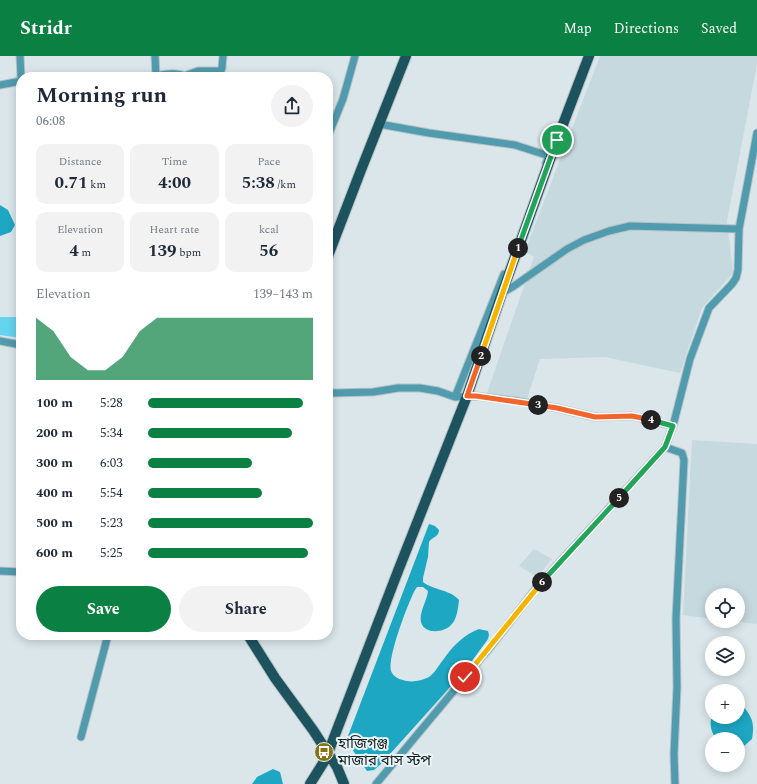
<!DOCTYPE html>
<html lang="en">
<head>
<meta charset="utf-8">
<style>
	:root { --surface:#fff; --page:#f2f2f3; --text:#1f2937; --muted:#747a83; --accent:#0b8043 }
	body { margin:0; font-family:Spectral,"Noto Sans Bengali",serif; background:var(--page); color:var(--text); height:100vh; display:flex; flex-direction:column; font-size:15px; white-space:nowrap }
	* { box-sizing:border-box; margin:0 }
	p { font-size:13px; color:var(--muted) }
	.icon { flex:none; width:22px; height:22px; fill:none; stroke:currentColor; stroke-width:2; stroke-linecap:round; stroke-linejoin:round }
	.map { position:relative; flex:1; overflow:hidden }
	.sheet { position:absolute; left:16px; top:16px; width:317px; height:568px; display:flex; flex-direction:column; background:var(--surface); border-radius:16px; box-shadow:0 2px 10px #0003 }
	.sheet>* { flex:none }
	.controls { position:absolute; left:705px; top:532px; display:grid; gap:8px }
	.controls a { display:grid; place-items:center; width:40px; height:40px; border-radius:50%; background:var(--surface); box-shadow:0 2px 10px #0003; font-size:20px }
	.pin { position:absolute; display:grid; place-items:center; width:34px; height:34px; color:#fff; margin:-17px; border:2px solid #fff; border-radius:50%; box-shadow:0 1px 4px #0007 }
	.km { position:absolute; width:20px; height:20px; margin:-10px; border-radius:50%; background:#222; color:#fff; font-size:11px; line-height:20px; text-align:center }
	.round { display:grid; place-items:center; flex:none; width:42px; height:42px; border-radius:21px; background:var(--page) }
	.overview { display:flex; align-items:center; justify-content:space-between; height:68px; padding:0 20px }
	h1 { font-size:22px; font-weight:700; line-height:30px }
	.metrics { display:grid; grid-template-columns:repeat(3,1fr); gap:6px; height:68px; padding:4px 20px }
	.metrics div { display:grid; align-content:center; border-radius:10px; background:var(--page); text-align:center }
	.metrics b { font-size:17px; font-weight:700 }
	.metrics small { font-size:11px; font-weight:400 }
	.metrics p { font-size:11px }
	.chart { height:112px; padding:8px 20px }
	.chart p { display:flex; justify-content:space-between }
	.chart svg { width:100%; height:72px; margin-top:4px; fill:var(--accent); opacity:.7 }
	.cta { display:flex; gap:8px; margin-top:auto; padding:8px 20px }
	.cta a { flex:1; height:46px; border-radius:24px; background:var(--accent); color:#fff; font-size:16px; font-weight:700; line-height:46px; text-align:center }
	.cta a+a { background:var(--page); color:var(--text) }
	ul { padding:0 20px; list-style:none; font-size:13px }
	li { display:grid; grid-template-columns:64px 48px 1fr; align-items:center; height:30px }
	li i { height:10px; border-radius:5px; background:var(--accent) }
	header { display:flex; align-items:center; gap:24px; box-sizing:border-box; height:56px; padding:0 20px; background:var(--accent); color:#fff }
	header strong { font-size:19px }
	nav { display:flex; gap:22px; margin-inline-start:auto; font-size:14px }
	.map>svg:first-child { display:block }
	.built { fill:#c5d9df }
	.green { fill:#64d4ef }
	.water { fill:#1da7c3 }
	.lines { fill:none; stroke-linecap:round; stroke-linejoin:round }
	.minor-casing { stroke:#b7c2c6; stroke-width:9 }
	.primary-casing { stroke:#b7c2c6; stroke-width:12 }
	.minor { stroke:#519bae; stroke-width:7 }
	.primary { stroke:#1d535f; stroke-width:10 }
	.split-1-casing { stroke:#fff; stroke-width:8 }
	.split-2-casing { stroke:#fff; stroke-width:8 }
	.split-3-casing { stroke:#fff; stroke-width:8 }
	.split-4-casing { stroke:#fff; stroke-width:8 }
	.split-5-casing { stroke:#fff; stroke-width:8 }
	.split-6-casing { stroke:#fff; stroke-width:8 }
	.split-7-casing { stroke:#fff; stroke-width:8 }
	.split-1 { stroke:#22a559; stroke-width:5 }
	.split-2 { stroke:#f5b400; stroke-width:5 }
	.split-3 { stroke:#f0652b; stroke-width:5 }
	.split-4 { stroke:#f0652b; stroke-width:5 }
	.split-5 { stroke:#22a559; stroke-width:5 }
	.split-6 { stroke:#22a559; stroke-width:5 }
	.split-7 { stroke:#f5b400; stroke-width:5 }
	.labels { text-anchor:middle; stroke-width:4; stroke-linejoin:round; paint-order:stroke }
	.poi-label { font-size:15px; fill:#1a1f20; stroke:#e7f4f7; text-anchor:start }
</style>
</head>
<body>
<header>
<strong>Stridr</strong>
<nav><a>Map</a><a>Directions</a><a>Saved</a></nav>
</header>
<div class="map">
<svg width="757" height="728" viewBox="0 0 757 728">
	<rect width="100%" height="100%" fill="#dae6ea"/>
	<path class="built" d="M600,0h157v8l-30,157 6,52 -31,35 -22,65 -75,-16 -65,2 -13,40 -40,-6 47,-136 -9,-6z
		M692,384l65,4v180l-24,-3h5v-26h-26v24l-29,-4z
		M534,493l18,10 -15,18 -18,-11z"/>
	<path class="green" d="M0,261h21v21l-21,-3z"/>
	<path class="water" d="M0,149l8,5 7,15 -4,7 -11,4z
		M429,468l6,2 4,4c0,7 -7,7 -10,12l-1,15 -5,21v4c10,8 28,8 36,18 -1,9 -2,20 -9,26 -8,7 -26,8 -29,-4 -2,-10 6,-21 7,-31l-5,-4h-6l-2,3c-7,13 -28,68 -24,81 2,5 7,8 12,9 8,3 18,1 26,-3 6,-4 9,-11 14,-17 9,-13 20,-25 36,-31l9,2 1,4 -1,4 -19,26 -25,29 -63,70 -7,6 -7,1 -2,-3 -13,-19 -4,-13z
		M738,647h3c11,14 14,19 11,36l-8,7 -6,1v-8h-22c-5,-8 -7,-14 -4,-23v1h26z
		M273,713l7,3 3,12h-31l5,-7z"/>
	<g class="lines">
		<g class="minor-casing">
			<path id="minor" d="M20,0l1,21
				M155,0l1,20
				M184,20l14,-5h23l1,-3 1,-12
				M153,21c7,-3 24,-5 31,-1l1,1
				M0,29l21,-4
				M379,68l50,9 86,12 31,10 2,3 -2,5
				M328,80l15,-37 12,-43
				M502,237l12,-7 53,-37 17,-9 25,-9 21,-5 109,3
				M0,285l21,4
				M328,336l6,1 39,-1 25,-4h22l18,3 17,6 21,-1 40,5 41,7 38,9 37,-1 41,10 -8,21
				M455,341l49,-123
				M673,370l17,-67 19,-51 23,-24 4,-6 2,-8 1,-41 18,-96
				M0,515l21,1
				M81,681l27,-102
				M376,728l116,-139 45,-58 128,-140 17,6 2,7 -8,158 1,70 -3,66 1,30"/>
		</g>
		<g class="primary-casing">
			<path id="primary" d="M328,200l33,-86 45,-114
				M248,579l27,43 38,52 24,37 7,17
				M310,728l15,-24 3,-7 70,-182 69,-175 35,-103 55,-153 32,-84"/>
		</g>
		<use href="#minor" class="minor"/>
		<use href="#primary" class="primary"/>
	</g>
	<g class="lines">
		<g class="split-1-casing">
			<path id="split-1" d="M518,192l39,-108"/>
		</g>
		<g class="split-2-casing">
			<path id="split-2" d="M481,300l37,-108"/>
		</g>
		<g class="split-3-casing">
			<path id="split-3" d="M481,300l-14,40h9l62,9"/>
		</g>
		<g class="split-4-casing">
			<path id="split-4" d="M538,349l19,3 38,9 37,-1 19,4"/>
		</g>
		<g class="split-5-casing">
			<path id="split-5" d="M619,442l46,-51 8,-21 -22,-6"/>
		</g>
		<g class="split-6-casing">
			<path id="split-6" d="M542,526l77,-84"/>
		</g>
		<g class="split-7-casing">
			<path id="split-7" d="M465,621l77,-95"/>
		</g>
		<use href="#split-1" class="split-1"/>
		<use href="#split-2" class="split-2"/>
		<use href="#split-3" class="split-3"/>
		<use href="#split-4" class="split-4"/>
		<use href="#split-5" class="split-5"/>
		<use href="#split-6" class="split-6"/>
		<use href="#split-7" class="split-7"/>
	</g>
	<defs>
		<g id="bus-disc" transform="scale(1)"><circle r="9.5" fill="#887417" stroke="#e7f4f7"/><path d="M-5-6H5V4H4V6H2V4H-2V6H-4V4H-5ZM-3.5-4V0h7V-4ZM-3.5 1.2v1.5H-2V1.2ZM2 1.2v1.5H3.5V1.2Z" fill="#fff"/></g>
	</defs>
	<g fill-rule="evenodd">
		<use href="#bus-disc" x="324" y="696"/>
	</g>
	<g class="labels">
		<g class="poi-label">
			<text x="338" y="692">হাজিগঞ্জ<tspan x="338" dy="17">মাজার বাস স্টপ</tspan></text>
		</g>
	</g>
</svg>
<div class="controls">
<a><svg class="icon" aria-label="locate" viewBox="0 0 24 24"><circle cx="12" cy="12" r="6"/><path d="M12 2v4M12 18v4M2 12h4M18 12h4"/></svg></a>
<a><svg class="icon" aria-label="layers" viewBox="0 0 24 24"><path d="M12 4l9 5-9 5-9-5zM3 14l9 5 9-5"/></svg></a>
<a>+</a>
<a>−</a>
</div>
<div class="pin" style="left:557px;top:84px;background:#1e9e55"><svg class="icon" aria-label="arrive" viewBox="0 0 24 24"><path d="M6 21V4h12l-3 4 3 4H6"/></svg></div>
<div class="pin" style="left:465px;top:621px;background:#d93025"><svg class="icon" aria-label="check" viewBox="0 0 24 24"><path d="M5 12l5 5 9-10"/></svg></div>
<b class="km" style="left:518px;top:192px">1</b>
<b class="km" style="left:481px;top:300px">2</b>
<b class="km" style="left:538px;top:349px">3</b>
<b class="km" style="left:651px;top:364px">4</b>
<b class="km" style="left:619px;top:442px">5</b>
<b class="km" style="left:542px;top:526px">6</b>
<section class="sheet">
<div class="overview"><div><h1>Morning run</h1><p>06:08</p></div><a class="round"><svg class="icon" aria-label="share" viewBox="0 0 24 24"><path d="M12 15V3M7 8l5-5 5 5M5 13v7h14v-7"/></svg></a></div>
<div class="metrics">
<div><p>Distance</p><b>0.71<small> km</small></b></div>
<div><p>Time</p><b>4:00</b></div>
<div><p>Pace</p><b>5:38<small> /km</small></b></div>
</div>
<div class="metrics">
<div><p>Elevation</p><b>4<small> m</small></b></div>
<div><p>Heart rate</p><b>139<small> bpm</small></b></div>
<div><p>kcal</p><b>56</b></div>
</div>
<div class="chart"><p><span>Elevation</span>139–143 m</p>
<svg viewBox="0 0 160 44" preserveAspectRatio="none"><path d="M0 44V6L10 14L20 30L30 38L40 38L50 30L60 14L70 6L80 6L90 6L100 6L110 6L120 6L130 6L140 6L150 6L160 6V44z"/></svg>
</div>
<ul>
<li><b>100 m</b>5:28<i style="width:94%"></i></li>
<li><b>200 m</b>5:34<i style="width:87%"></i></li>
<li><b>300 m</b>6:03<i style="width:63%"></i></li>
<li><b>400 m</b>5:54<i style="width:69%"></i></li>
<li><b>500 m</b>5:23<i style="width:100%"></i></li>
<li><b>600 m</b>5:25<i style="width:97%"></i></li>
</ul>
<div class="cta"><a>Save</a><a>Share</a></div>
</section>
</div>
</body>
</html>
